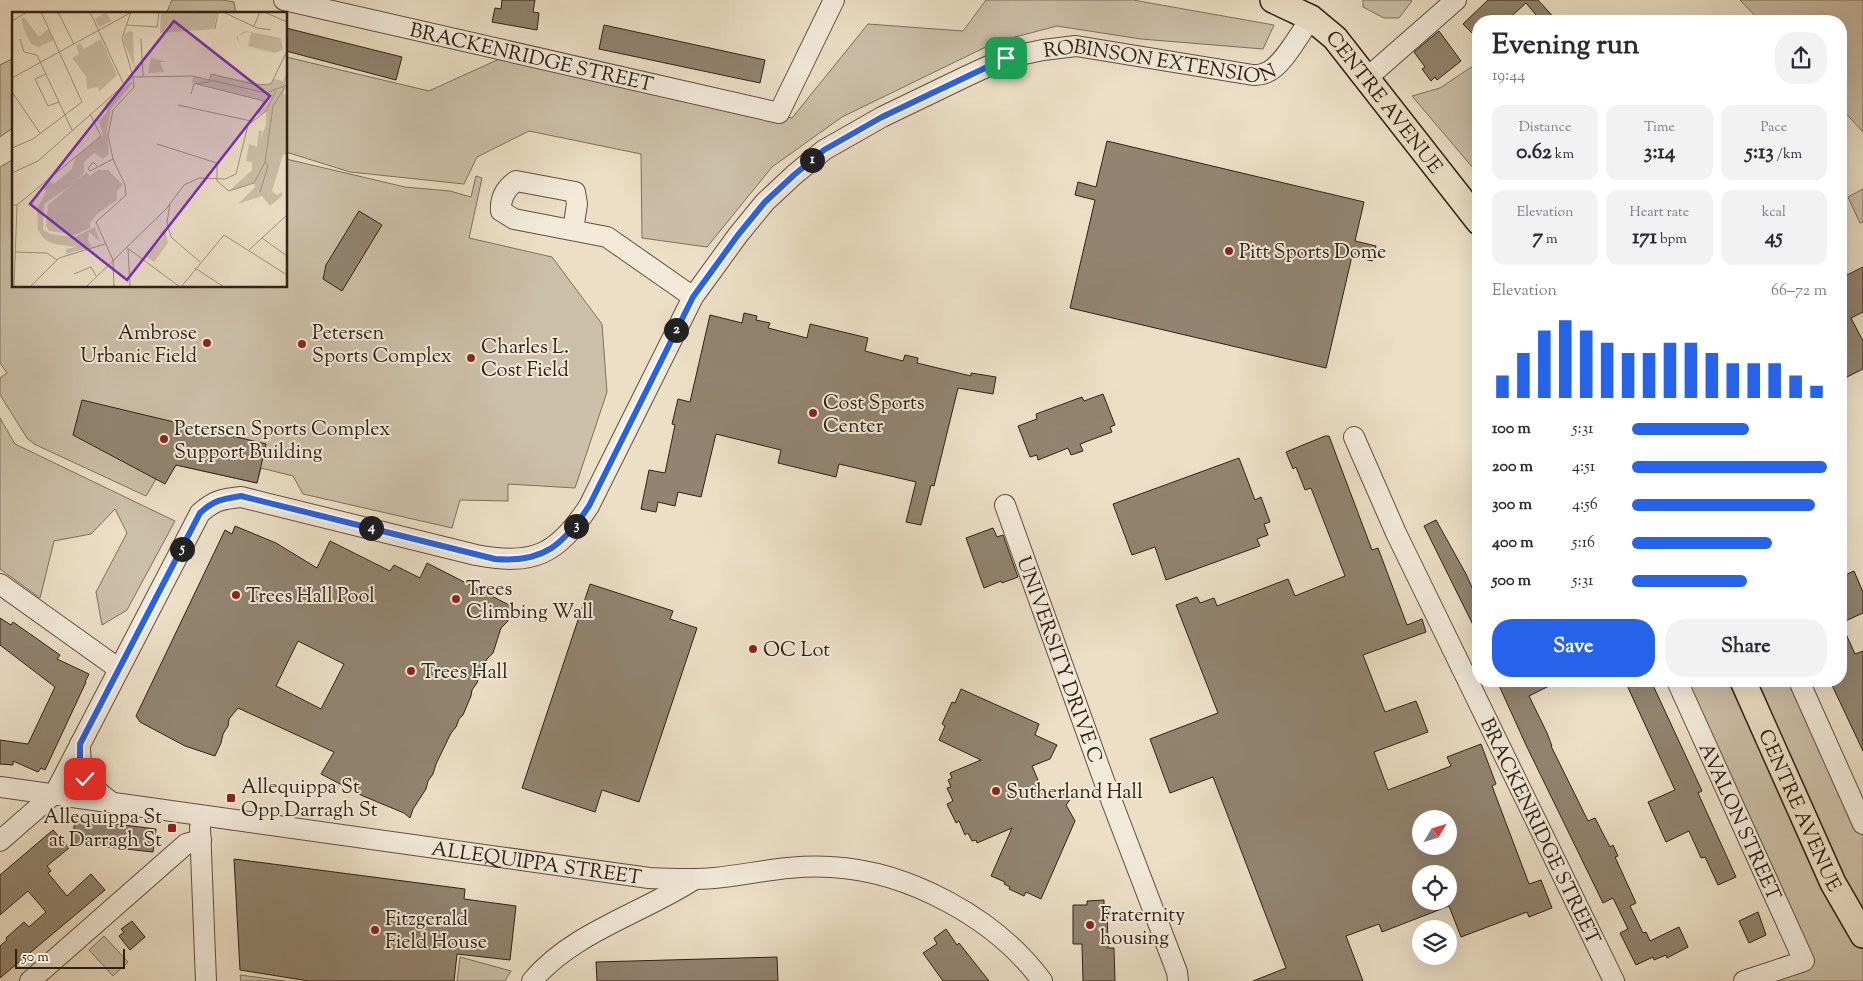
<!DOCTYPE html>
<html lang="en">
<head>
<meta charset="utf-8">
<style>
	:root { --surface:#fff; --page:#f2f2f3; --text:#2b2b33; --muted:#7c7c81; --accent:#2563eb }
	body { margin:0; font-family:"Sorts Mill Goudy",serif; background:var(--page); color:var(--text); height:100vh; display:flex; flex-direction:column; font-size:19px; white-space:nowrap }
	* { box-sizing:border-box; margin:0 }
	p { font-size:16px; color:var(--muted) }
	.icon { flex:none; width:28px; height:28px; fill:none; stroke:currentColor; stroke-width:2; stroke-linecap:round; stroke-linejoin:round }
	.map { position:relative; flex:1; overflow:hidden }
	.side { position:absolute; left:1472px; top:15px; width:375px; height:672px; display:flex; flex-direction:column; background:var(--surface); border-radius:20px; box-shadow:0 5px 20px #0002 }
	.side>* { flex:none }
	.needle { width:32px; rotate:52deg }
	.fabs { position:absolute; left:1412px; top:810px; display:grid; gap:10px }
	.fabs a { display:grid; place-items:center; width:45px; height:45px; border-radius:50%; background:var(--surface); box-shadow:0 5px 20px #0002; font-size:25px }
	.scale { position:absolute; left:15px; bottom:12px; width:110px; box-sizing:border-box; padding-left:5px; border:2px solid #302113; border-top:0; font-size:14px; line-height:18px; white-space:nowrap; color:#302113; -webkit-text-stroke:4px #f3eada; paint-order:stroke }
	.pin { position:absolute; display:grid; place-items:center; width:42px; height:42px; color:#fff; margin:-21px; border-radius:10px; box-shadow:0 2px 8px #0006 }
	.km { position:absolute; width:25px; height:25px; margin:-12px; border-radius:50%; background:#222; color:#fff; font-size:14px; line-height:25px; text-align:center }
	.round { display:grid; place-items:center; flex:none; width:52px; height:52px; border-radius:20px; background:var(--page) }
	.head { display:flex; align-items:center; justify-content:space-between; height:85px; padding:0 20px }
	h1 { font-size:28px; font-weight:700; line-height:38px }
	.stats { display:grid; grid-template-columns:repeat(3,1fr); gap:8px; height:85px; padding:5px 20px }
	.stats div { display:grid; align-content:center; border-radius:12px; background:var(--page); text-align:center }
	.stats b { font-size:21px; font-weight:700 }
	.stats small { font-size:14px; font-weight:400 }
	.stats p { font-size:14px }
	.chart { height:140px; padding:10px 20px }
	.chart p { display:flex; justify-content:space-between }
	.chart svg { width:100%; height:90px; margin-top:5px; stroke:var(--accent); stroke-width:6 }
	.primary-button { display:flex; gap:10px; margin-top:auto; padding:10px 20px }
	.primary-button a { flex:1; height:58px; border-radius:20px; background:var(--accent); color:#fff; font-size:20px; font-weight:700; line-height:58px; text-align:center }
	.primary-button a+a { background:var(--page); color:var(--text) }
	ul { padding:0 20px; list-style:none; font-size:16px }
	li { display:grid; grid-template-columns:80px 60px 1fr; align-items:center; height:38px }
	li i { height:12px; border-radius:6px; background:var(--accent) }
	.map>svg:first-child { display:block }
	.green { fill:#ccbfa8; stroke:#7e705e }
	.building { fill:#928470; stroke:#302113; fill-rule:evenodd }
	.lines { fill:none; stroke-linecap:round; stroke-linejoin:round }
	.minor-casing { stroke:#5f5040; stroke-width:22 }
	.major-casing { stroke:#302113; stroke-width:28 }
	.minor { stroke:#f3eada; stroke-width:20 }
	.major { stroke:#ecdfc6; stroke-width:25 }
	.route-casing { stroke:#fff; stroke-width:10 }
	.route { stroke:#2563eb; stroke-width:6 }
	.poi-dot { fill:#8f2418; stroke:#f3eada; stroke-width:2 }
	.labels { text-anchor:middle; stroke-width:4; stroke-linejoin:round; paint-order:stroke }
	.street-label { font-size:20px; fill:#302113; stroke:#f3eada }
	.poi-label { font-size:20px; fill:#302113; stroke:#f3eada; text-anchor:start }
	.inset-road { fill:none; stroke:#a1937e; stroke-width:1 }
	.view { fill:#7b2cbf; fill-opacity:0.15; stroke:#7b2cbf; stroke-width:2.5 }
	.inset-edge { fill:none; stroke:#302113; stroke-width:2.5 }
</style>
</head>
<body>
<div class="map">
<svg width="1863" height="981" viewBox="0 0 1863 981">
	<rect width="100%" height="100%" fill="#ecdfc6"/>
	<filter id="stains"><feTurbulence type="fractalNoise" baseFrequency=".004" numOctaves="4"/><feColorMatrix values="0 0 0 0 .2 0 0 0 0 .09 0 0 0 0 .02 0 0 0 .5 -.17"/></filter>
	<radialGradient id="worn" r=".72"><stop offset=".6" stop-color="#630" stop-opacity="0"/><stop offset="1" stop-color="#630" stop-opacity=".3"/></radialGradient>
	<path class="green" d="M172,0h50l12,2 2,12h-70z
		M986,0h147l141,25 -11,24 -122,-10 -84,-13 -61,16 -154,75 -70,50 -65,80 -65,-9 -1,-84 -112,-23 -52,26 -13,27 -114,-12 -64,-20v-95l143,34 79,-36 121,32 163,31 76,-94 95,7z
		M1363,0h48l1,1 -13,17h-15l-21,-11z
		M1740,0h123v132l-22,-24v-87h-81z
		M14,58v69l-14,10v-72z
		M1479,62v113l-67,-79 28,-8z
		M14,159v127h272v-127l119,28 45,4 21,6 5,-21 6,2 -13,60 83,19 50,67 5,68 -32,96 -67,-4v17l-48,-1 -8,28 -149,-34 -10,-18 -32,-8 -4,15 -81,-18 -20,14 -10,17 -112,-52 -7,-6 -27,-43v-17l7,-5 -7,-10v-196z
		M1863,189v33l-3,1 -12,-26z
		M0,418l15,26 160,77 -48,89 -25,15 -6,-33 31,-59 -12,-24 -24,25 -37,7 -14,57 -40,-29z
		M1677,681h122l64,143v157h-119l59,-20z
		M104,936l24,26 -15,14 -24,-26z
		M460,957l51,14 -6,10h-48z
		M240,975l45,6h-44z"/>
	<path class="building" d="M502,0h33l-2,12 6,1 -2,17 -45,-8 3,-14 6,1z
		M1488,0h50l19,21h-16l-15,-18 -20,18h-27v19l-16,-16z
		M604,25l161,35 -5,23 -161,-34z
		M286,28l116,29 -6,23 -110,-29z
		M1439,31l22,30 -24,19 -2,-3 -4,4 -9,-12 3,-2 -11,-15z
		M1107,141l257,61 -9,39 21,5 -4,15 -20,-5 -26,112 -256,-60 25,-108 -20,-5 3,-13 18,5z
		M359,211l23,14 -40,66 -19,-12 3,-14z
		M1863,267v45l-12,6 12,23v28l-22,11v-102z
		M744,313l13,3 -1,4 14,3 -2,5 39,10 3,-14 58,14 -3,13 38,10 2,-6 13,3 -1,5 54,13v-3l25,4 -3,17 -35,-6 -24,98 -3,-1 -10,40 -15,-3 10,-40 -77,-18 -3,13 -58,-14 3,-13 -65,-16 -15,63 -23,-5 -3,14 -17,-4 -2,10 -15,-3 8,-39 16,3 10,-48 -3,-1 6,-25 12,3 20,-87 32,8z
		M1103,394l12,31 -5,2 2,5 -32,12 3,7 -12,4 -3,-7 -30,12 -1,-5 -7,2 -12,-31 19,-7 -1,-5 46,-17 2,4z
		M82,400l184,44 -9,39 -81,-18 -11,19 -92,-49z
		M1325,436h4l43,114 6,-2 29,77 15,-6 4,13 -63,23 22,57 31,-11 12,31 -54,20 14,38 63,-24 -4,-9 34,-13 15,40 -4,2 37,98 12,-4 11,28 -23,9 -2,-5 -66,25 -12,-31 -67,26 -3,-8 -33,12 17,45h-110l33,-13 -73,-191 -43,16 -20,-54 68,-26 -42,-108 21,-8 3,6 14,-5 3,8 71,-27 7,17 50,-20 -34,-88 -6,2 -9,-23 -3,2 -7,-17zM1421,819h28v27h-28zM1421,874h28v27h-28z
		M1239,458l16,42 6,-3 9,25 -6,2 4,11 -11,4 3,7 -94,34 -11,-33 -23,8 -19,-51z
		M1436,520l30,54 13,29v34l-55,-111z
		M235,526l41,17 41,25 13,-27 60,30 4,-6 26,13 7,-15 88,45 -7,9v4l-7,7 -8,25 -6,6 -7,14 -3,10 -5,7 -1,6 -8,19 -4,4 -3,8 -5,6 -15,31 -3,10 -5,7 -2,8 -13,20 -3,9 -6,-5 -41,-17 -42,-22 13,-22 -96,-44 -9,11 -1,7 -5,8 -2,9 -6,13 -30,-10 -45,-24 -4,-6 89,-186 7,4zM298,641l46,23 -23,45 -45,-23z
		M993,528l4,9 6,-2 15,42 -16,6 -1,-2 -17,7 -18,-50z
		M1854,571l9,21v21l-22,10v-46z
		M590,584l83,27 -3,8 27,9 -58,174 -37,-12 -7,22 -73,-24z
		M0,618l11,7 2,-3 47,33 -3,4 32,15 -4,8h1l-41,88 -4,-2 -3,4 -25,-11v4l-13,-1v-24l28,4 27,-57 -55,-42z
		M1841,623l14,31 8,-3v100l-33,-70h11z
		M1497,681h62l-30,15 18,37 5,13h-1l37,75 7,-3 15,29 3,-2 5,11 -3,1 21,46 -6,3 13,27 3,-1 4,9 29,-14 9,20 -21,11 -1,-3 -12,5 -1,-3 -17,8 -16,-32 8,-4 -15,-31 -10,5 -77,-158z
		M1625,681h26l51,110 -4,2 38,84 -18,8 -13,-28 -4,1 -12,-27 -23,11 -18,-40 27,-12z
		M961,689l78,35 -4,11 22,10 -7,14 -18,7 12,28 16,-6 14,6 -8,11 9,16 -34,78 -15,-7 -2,4 -15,-7 1,-2 -6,-3 1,-2 -14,-6 21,-48 -35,15 -1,-3 -4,1 -4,-8 -3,2 -6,-14 -3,2 -9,-19 6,-3 -6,-13 4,-1 -3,-7 4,-2 -2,-5 31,-13 -42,-20 6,-14 -3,-2 10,-22 3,1z
		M75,819l81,10 -3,23 -81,-9z
		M53,830l16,18 -22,18 4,5 -3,2 19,23 24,-22 14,16 -105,88v-32l7,-6 -1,-2 18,-16 5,5 17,-15 -18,-21 -28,24v-40z
		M234,859l231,30 -1,10 52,7 -6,54 -53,-6 -3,27h-145l-69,-11z
		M1104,900v5h3l1,43h6l1,33h-32l-1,-37h-9v-39h14v-4z
		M1758,912l8,23 -17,8 -10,-22z
		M132,921l13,16 -15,13 -11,-14 5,-4 -3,-3z
		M946,929l11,16 2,-2 30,38h-46l-20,-28 14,-9 -3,-6z
		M777,957l1,24h-181l-1,-19z"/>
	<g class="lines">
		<g class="minor-casing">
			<g id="minor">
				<path id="s1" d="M284,0l495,113 55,-113"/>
				<path d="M1367,78l89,-78"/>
				<path d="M573,230l4,-26 -2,-12 -59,-11c-10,7 -16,17 -15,30l13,8 93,18 86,60"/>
				<path id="s2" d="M1354,437l42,96 218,448"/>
				<path id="s3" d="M1005,505l102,284 70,183 1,9"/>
				<path d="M0,584l119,85"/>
				<path id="s4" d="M1677,681l127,280 -60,20"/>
				<path d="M1799,681l64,143"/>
				<path d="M80,744c0,33 5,38 31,58"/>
				<path id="s5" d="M0,787l649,91c21,1 44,2 65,0 39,-4 77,-14 117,-11 77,4 165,51 211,114"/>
				<path d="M200,827l6,154"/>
				<path id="s6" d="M0,841l55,-48 145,-280c15,-13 22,-14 41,-16l235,58c57,11 81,0 113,-49l104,-209 45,-62 27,-33 29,-27 30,-25 58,-33 85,-41 39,-18 37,-8 33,-4 177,29c4,0 8,0 12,-2 17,-5 35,-40 46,-55"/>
				<path d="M30,981l156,-137 15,-4"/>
				<path d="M532,981c41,-49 111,-68 163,-102"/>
			</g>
		</g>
		<g class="major-casing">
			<g id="major">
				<path id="s7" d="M1273,0l38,18 24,20 144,184"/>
				<path id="s8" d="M1743,681l90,202 30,52"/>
			</g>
		</g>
		<use href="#minor" class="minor"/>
		<use href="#major" class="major"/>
	</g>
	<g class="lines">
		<g class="route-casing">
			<path id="route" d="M85,779l-5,-15v-20l120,-231c14,-13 22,-14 41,-17l254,63c49,4 68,-14 94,-53l104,-209 45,-62 27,-33 29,-27 30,-25 58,-33 124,-59"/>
		</g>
		<use href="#route" class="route"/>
	</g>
	<g class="poi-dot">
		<circle cx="1229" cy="251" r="5"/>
		<circle cx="207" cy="343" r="5"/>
		<circle cx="302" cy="344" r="5"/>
		<circle cx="471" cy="358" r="5"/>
		<circle cx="813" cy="413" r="5"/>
		<circle cx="164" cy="439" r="5"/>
		<circle cx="236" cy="595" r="5"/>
		<circle cx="456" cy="599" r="5"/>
		<circle cx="753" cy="649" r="5"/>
		<circle cx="411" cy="671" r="5"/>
		<circle cx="996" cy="791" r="5"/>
		<rect x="226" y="793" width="10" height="10" rx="2.5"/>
		<rect x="167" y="823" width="10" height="10" rx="2.5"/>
		<circle cx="1090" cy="925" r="5"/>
		<circle cx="375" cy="930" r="5"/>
	</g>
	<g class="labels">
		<g class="street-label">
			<text dy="7" stroke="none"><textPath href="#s6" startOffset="1601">ROBINSON EXTENSION</textPath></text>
			<text dy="7" stroke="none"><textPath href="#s1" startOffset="254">BRACKENRIDGE STREET</textPath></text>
			<text dy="7" stroke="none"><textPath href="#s7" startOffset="154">CENTRE AVENUE</textPath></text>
			<text dy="7" stroke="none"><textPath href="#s3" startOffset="164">UNIVERSITY DRIVE C</textPath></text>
			<text dy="7" stroke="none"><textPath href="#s8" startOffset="141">CENTRE AVENUE</textPath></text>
			<text dy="7" stroke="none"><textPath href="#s4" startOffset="154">AVALON STREET</textPath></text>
			<text dy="7" stroke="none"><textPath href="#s2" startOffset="436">BRACKENRIDGE STREET</textPath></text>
			<text dy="7" stroke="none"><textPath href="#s5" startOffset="542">ALLEQUIPPA STREET</textPath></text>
		</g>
		<g class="poi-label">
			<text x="1239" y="258">Pitt Sports Dome</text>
			<text x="197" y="339" text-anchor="end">Ambrose<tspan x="197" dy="23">Urbanic Field</tspan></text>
			<text x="312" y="339">Petersen<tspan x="312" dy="23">Sports Complex</tspan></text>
			<text x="481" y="353">Charles L.<tspan x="481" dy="23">Cost Field</tspan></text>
			<text x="823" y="409">Cost Sports<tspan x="823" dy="23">Center</tspan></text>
			<text x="174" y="435">Petersen Sports Complex<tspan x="174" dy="23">Support Building</tspan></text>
			<text x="466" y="595">Trees<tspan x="466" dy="23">Climbing Wall</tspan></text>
			<text x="246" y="602">Trees Hall Pool</text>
			<text x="763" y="656">OC Lot</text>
			<text x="421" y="678">Trees Hall</text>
			<text x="241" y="793">Allequippa St<tspan x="241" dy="23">Opp Darragh St</tspan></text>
			<text x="1006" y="798">Sutherland Hall</text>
			<text x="162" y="823" text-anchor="end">Allequippa St<tspan x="162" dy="23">at Darragh St</tspan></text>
			<text x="1100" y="921">Fraternity<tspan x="1100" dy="23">housing</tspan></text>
			<text x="385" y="925">Fitzgerald<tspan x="385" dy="23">Field House</tspan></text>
		</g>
	</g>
	<g transform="translate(12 12)">
		<rect width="275" height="275" fill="#ecdfc6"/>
		<path d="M94,0l5,9 -12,6 -4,-8zM149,0h56l-3,17 -54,4zM12,5l15,20 9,-8 5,11 -14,7 -8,-3 -7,-15 -3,-10zM117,19l4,1 1,33 6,3 -4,3 -12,-29v-7zM233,19l36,7 2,12 -9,3 -33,-7 -5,-9zM235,20l4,1 -3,13 29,7 -36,-7 -4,-10zM89,27l16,36 -18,17 -1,-5 -11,2 -1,-13 -14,-18 7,-4 -3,-8 4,-3 4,6zM139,46l17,4h-8l4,10 -16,1zM275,60l-3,21 3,3v58l-4,1 -11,36 5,4 5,-3v4l-12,10 -8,-10 -24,8 17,-17 -1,-4 -25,8 23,-21v-8l-6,-1 3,-17 8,3 2,-17 3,1 -2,8 6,-14v-14l-9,5 7,-15 -72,-18 1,-7 17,4 1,-6 56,11 8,-6 8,2zM119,69l1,3 -21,25 -4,21 2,24 -6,5 -9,-6 -10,9v11l-7,7 9,-7 -1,-2 5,5 8,-6h10l15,15 -6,6v9l-20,14 -7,9v5l-15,7 -26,-4 -3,-5 2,-21 21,-18 -25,17 -1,26 8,4 24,3 20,-10 5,15 -11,-10 -1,9 4,6 -26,7v-5l11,-2 -23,-3 -10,-5 -6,-9 -1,-21 9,-17 -3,-6 5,-5 6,3 18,-15 3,-11 28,-23 -4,-14 8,-9 -2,-8zM153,217l3,14 -14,19 -9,-6 19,-19 -4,-4z" fill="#ccbfa8" fill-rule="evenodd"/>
		<path class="inset-road" d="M46,0l16,32M78,0l33,71M119,0l-9,26 11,39M211,0l34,16 14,2M252,0l23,10M0,9l15,-9M114,13l31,2 2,-15M242,14l6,-14M203,17l3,-17M8,27l4,13 13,3 35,75M129,27l2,37M34,62l-11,5 13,27 11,-4M0,66l118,-65M185,72l67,17 -6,13M0,80l28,41M179,82l3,-10 15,-2 2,-8 45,11 15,-1 16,-33M166,93l73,16M145,132l60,19v18l12,10 25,-8 11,-21M0,136l21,-9 49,-37 -41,-90M85,154l-4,-4 -5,7 2,2 23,-12M0,161l26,-12 95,-84 60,-1 73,17 21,-8M248,180l8,-26 -3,-4 8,-56 12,-19M158,192l-3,18 4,15 29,25M0,193h5l84,-69 -11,-22M250,226l25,18M114,235l54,40M116,237l2,38M237,238l38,-35M3,240l32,1 10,7M183,256l29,19M62,262l17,-7 5,9M2,275l3,-82M18,275l29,-29 46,-14M74,275l81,-79 17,-23 15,-7 26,1 11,-5 12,-49 18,-14 10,-20M102,275l-1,-27 -17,-38 30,-27 -1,-10 -12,-26 -5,-24 5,-25 21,-23 -1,-9M169,275l43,-52 63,40"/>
		<path class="view" d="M162,9l96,75 -143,184 -97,-76z"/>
		<rect width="275" height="275" class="inset-edge"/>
	</g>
	<rect width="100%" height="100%" filter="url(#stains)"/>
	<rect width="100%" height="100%" fill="url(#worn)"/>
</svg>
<div class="fabs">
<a><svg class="needle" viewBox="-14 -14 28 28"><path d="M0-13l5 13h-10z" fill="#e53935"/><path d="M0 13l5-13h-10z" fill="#7c7c81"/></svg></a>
<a><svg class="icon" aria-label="locate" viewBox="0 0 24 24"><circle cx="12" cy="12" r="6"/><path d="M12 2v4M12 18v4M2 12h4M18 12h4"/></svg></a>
<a><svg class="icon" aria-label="layers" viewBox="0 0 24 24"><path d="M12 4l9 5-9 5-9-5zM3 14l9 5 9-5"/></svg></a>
</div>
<div class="scale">50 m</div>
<div class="pin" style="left:1006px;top:58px;background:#1e9e55"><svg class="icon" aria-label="arrive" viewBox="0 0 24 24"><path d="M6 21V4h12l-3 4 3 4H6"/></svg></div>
<div class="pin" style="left:85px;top:779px;background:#d93025"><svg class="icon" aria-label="check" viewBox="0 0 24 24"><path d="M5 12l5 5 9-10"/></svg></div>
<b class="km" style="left:812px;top:160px">1</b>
<b class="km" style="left:676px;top:330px">2</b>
<b class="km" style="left:576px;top:526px">3</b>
<b class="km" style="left:371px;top:528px">4</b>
<b class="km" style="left:182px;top:549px">5</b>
<section class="side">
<div class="head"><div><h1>Evening run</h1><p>19:44</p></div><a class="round"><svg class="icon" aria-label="share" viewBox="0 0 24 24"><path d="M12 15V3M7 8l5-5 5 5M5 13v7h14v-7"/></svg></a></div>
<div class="stats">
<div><p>Distance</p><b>0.62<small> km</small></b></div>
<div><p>Time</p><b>3:14</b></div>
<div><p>Pace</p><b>5:13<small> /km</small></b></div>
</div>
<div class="stats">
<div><p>Elevation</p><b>7<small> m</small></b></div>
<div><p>Heart rate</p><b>171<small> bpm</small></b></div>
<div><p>kcal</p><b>45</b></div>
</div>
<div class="chart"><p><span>Elevation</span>66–72 m</p>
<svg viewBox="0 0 160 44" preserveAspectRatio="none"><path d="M5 44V33M15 44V22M25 44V11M35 44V6M45 44V11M55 44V17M65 44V22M75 44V22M85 44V17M95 44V17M105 44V22M115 44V27M125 44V27M135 44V27M145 44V33M155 44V38"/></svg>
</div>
<ul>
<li><b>100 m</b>5:31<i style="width:60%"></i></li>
<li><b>200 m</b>4:51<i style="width:100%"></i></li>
<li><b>300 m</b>4:56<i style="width:94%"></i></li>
<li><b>400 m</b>5:16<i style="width:72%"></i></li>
<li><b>500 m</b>5:31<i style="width:59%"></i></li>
</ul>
<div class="primary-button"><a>Save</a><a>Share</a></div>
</section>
</div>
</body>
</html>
